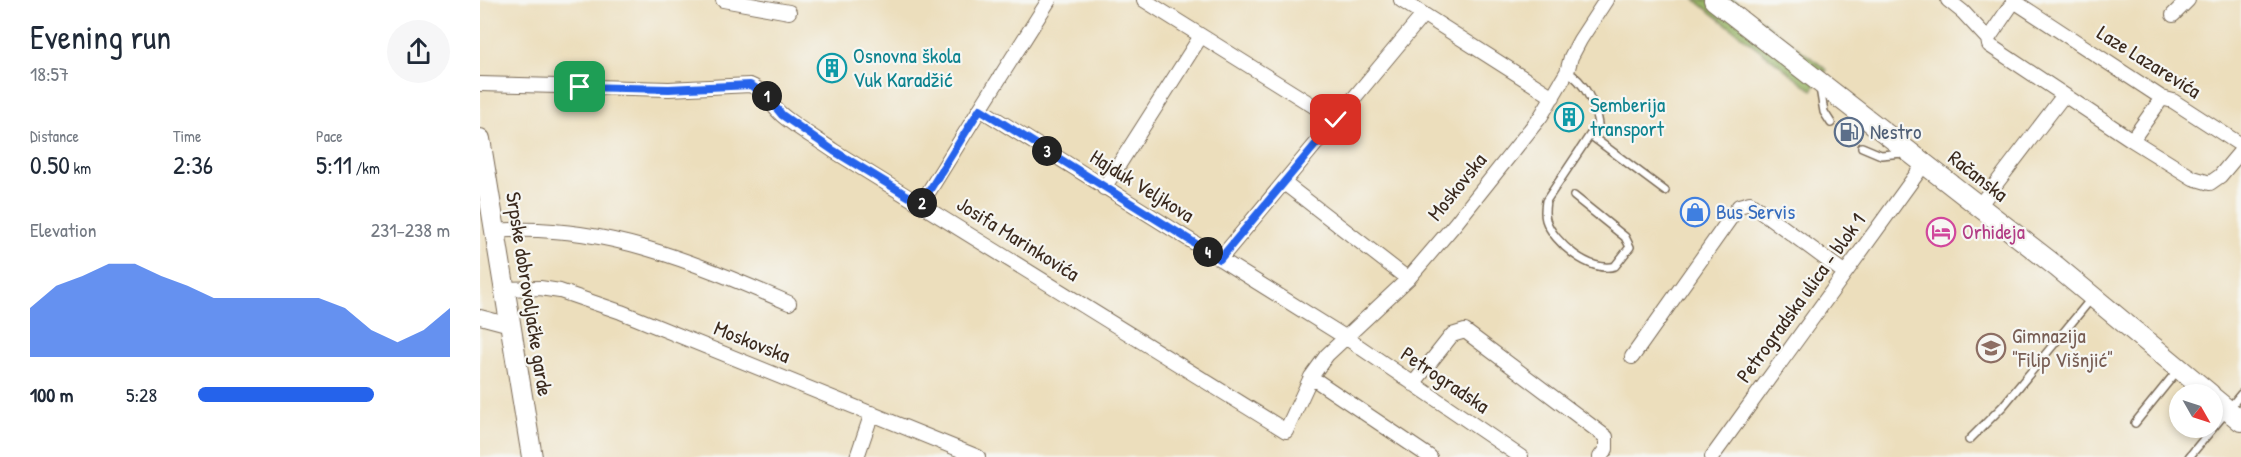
<!DOCTYPE html>
<html lang="en">
<head>
<meta charset="utf-8">
<style>
	:root { --surface:#fff; --page:#f6f6f7; --text:#1f2937; --muted:#747a83; --accent:#2563eb }
	body { margin:0; font-family:"Patrick Hand",sans-serif; background:var(--page); color:var(--text); height:100vh; display:flex; flex-direction:column; font-size:22px; white-space:nowrap }
	* { box-sizing:border-box; margin:0 }
	p { font-size:20px; color:var(--muted) }
	.icon { flex:none; width:33px; height:33px; fill:none; stroke:currentColor; stroke-width:2; stroke-linecap:round; stroke-linejoin:round }
	.map { position:relative; flex:1; overflow:hidden }
	.drawer { display:flex; flex-direction:column; background:var(--surface); width:480px }
	.drawer>* { flex:none }
	.needle { width:39px; rotate:129deg }
	.tools { position:absolute; left:1689px; top:384px; display:grid; gap:12px }
	.tools a { display:grid; place-items:center; width:54px; height:54px; border-radius:50%; background:var(--surface); box-shadow:0 3px 9px #0003; font-size:30px }
	.pin { position:absolute; display:grid; place-items:center; width:51px; height:51px; color:#fff; margin:-26px; border-radius:12px; box-shadow:0 3px 9px #0006 }
	.km { position:absolute; width:30px; height:30px; margin:-15px; border-radius:50%; background:#222; color:#fff; font-size:16px; line-height:30px; text-align:center }
	.round { display:grid; place-items:center; flex:none; width:63px; height:63px; border-radius:32px; background:var(--page) }
	.overview { display:flex; align-items:center; justify-content:space-between; height:102px; padding:0 30px }
	h1 { font-size:33px; font-weight:600; line-height:45px }
	.metrics { display:grid; grid-template-columns:repeat(3,1fr); gap:9px; height:102px; padding:6px 30px }
	.metrics div { display:grid; align-content:center }
	.metrics b { font-size:26px; font-weight:600 }
	.metrics small { font-size:16px; font-weight:400 }
	.metrics p { font-size:16px }
	.chart { height:168px; padding:12px 30px }
	.chart p { display:flex; justify-content:space-between }
	.chart svg { width:100%; height:108px; margin-top:6px; fill:var(--accent); opacity:.7 }
	ul { padding:0 30px; list-style:none; font-size:20px }
	li { display:grid; grid-template-columns:96px 72px 1fr; align-items:center; height:45px }
	li i { height:15px; border-radius:8px; background:var(--accent) }
	main { display:flex; flex:1; min-height:0 }
	.map>svg:first-child { display:block }
	.forest { fill:#96b366; stroke:#686e42; stroke-width:1.5 }
	.lines { fill:none; stroke-linecap:round; stroke-linejoin:round }
	.service-casing { stroke:#796955; stroke-width:10 }
	.minor-casing { stroke:#796955; stroke-width:16 }
	.secondary-casing { stroke:#796955; stroke-width:22 }
	.service { stroke:#fff; stroke-width:7 }
	.minor { stroke:#fff; stroke-width:14 }
	.secondary { stroke:#fff; stroke-width:20 }
	.route-casing { stroke:#fff; stroke-width:12 }
	.route { stroke:#2563eb; stroke-width:8 }
	.labels { text-anchor:middle; stroke-width:4.5; stroke-linejoin:round; paint-order:stroke }
	.culture-label { font-size:21px; fill:#0d838f; stroke:#f6f6f2; text-anchor:start }
	.street-label { font-size:21px; fill:#3b2a1e; stroke:#f6f6f2 }
	.service-label { font-size:21px; fill:#4e5e75; stroke:#f6f6f2; text-anchor:start }
	.shop-label { font-size:21px; fill:#366cbe; stroke:#f6f6f2; text-anchor:start }
	.hotel-label { font-size:21px; fill:#b23c85; stroke:#f6f6f2; text-anchor:start }
	.education-label { font-size:21px; fill:#785e54; stroke:#f6f6f2; text-anchor:start }
</style>
</head>
<body>
<main>
<section class="drawer">
<div class="overview"><div><h1>Evening run</h1><p>18:57</p></div><a class="round"><svg class="icon" aria-label="share" viewBox="0 0 24 24"><path d="M12 15V3M7 8l5-5 5 5M5 13v7h14v-7"/></svg></a></div>
<div class="metrics">
<div><p>Distance</p><b>0.50<small> km</small></b></div>
<div><p>Time</p><b>2:36</b></div>
<div><p>Pace</p><b>5:11<small> /km</small></b></div>
</div>
<div class="chart"><p><span>Elevation</span>231–238 m</p>
<svg viewBox="0 0 160 44" preserveAspectRatio="none"><path d="M0 44V24L10 15L20 11L30 6L40 6L50 11L60 15L70 20L80 20L90 20L100 20L110 20L120 24L130 33L140 38L150 33L160 24V44z"/></svg>
</div>
<ul>
<li><b>100 m</b>5:28<i style="width:70%"></i></li>
</ul>
</section>
<div class="map">
<svg width="1761" height="457" viewBox="0 0 1761 457">
	<rect width="100%" height="100%" fill="#f6f6f2"/>
	<filter id="ink" filterUnits="userSpaceOnUse"><feTurbulence type="fractalNoise" baseFrequency=".0167" numOctaves="2"/><feDisplacementMap in="SourceGraphic" scale="12" xChannelSelector="R" yChannelSelector="G"/><feConvolveMatrix kernelMatrix="1 2 1 2 8 2 1 2 1" color-interpolation-filters="sRGB"/></filter>
	<filter id="wash" filterUnits="userSpaceOnUse"><feTurbulence type="fractalNoise" baseFrequency=".008" numOctaves="4" result="noise"/><feDisplacementMap in="SourceGraphic" scale="24" xChannelSelector="R" yChannelSelector="G"/><feGaussianBlur stdDeviation="1.35" result="paint"/><feColorMatrix in="noise" values="0 0 0 0 0 0 0 0 0 0 0 0 0 0 0 0 0 1.4 0 .05"/><feComposite in="paint" operator="in"/></filter>
	<g filter="url(#wash)">
		<rect width="100%" height="100%" fill="#ecdebc"/>
		<path class="forest" d="M1215,0h39l93,70 -15,20z"/>
	</g>
	<g filter="url(#ink)">
		<g class="lines">
			<g class="service-casing">
				<path id="service" d="M1087,72c18,9 28,33 31,52l-8,11 75,56
					M1340,88l4,24 7,11
					M1382,147l19,8 22,-2
					M1094,196l51,41 5,10 -15,19c-24,8 -62,-24 -69,-46 -2,-7 -1,-12 0,-19l44,-66
					M1655,423l42,-52
					M1489,440l34,-34 88,-107
					M1709,457l52,-63"/>
			</g>
			<g class="minor-casing">
				<path id="minor" d="M243,0l66,12
					M569,0l-69,109 365,228 176,120
					M664,0l192,120
					M921,0l152,97
					M1468,0l15,12 25,27 1,6 143,95 61,38 17,5 10,-7 21,-25
					M1693,15l15,-15
					M1508,39l26,-38 148,97 11,3 68,44
					M0,84l189,5 81,-4c16,6 20,20 32,30 15,13 35,24 52,36l452,280 25,-54 16,-22 81,-76 47,-55 86,-108 26,-44 4,-15 9,-17 26,-40
					M1652,140l30,-42
					M804,183l124,96
					M624,188l97,-152
					M441,204l59,-95
					M1499,206l85,-111
					M14,231c107,-9 200,31 295,72
					M740,259l203,-244
					M24,289l36,-1 20,3 61,21 357,145
					M0,317l30,8
					M1152,357l107,-151 11,-3 95,70
					M831,377l119,80
					M933,384l39,-49 13,-4 141,106v12l-6,8
					M377,457l15,-44
					M1232,457l212,-293"/>
			</g>
			<g class="secondary-casing">
				<path id="secondary" d="M1234,0l343,267 153,127
					M0,139l52,318
					M1732,397l29,24"/>
			</g>
			<use href="#service" class="service"/>
			<use href="#minor" class="minor"/>
			<use href="#secondary" class="secondary"/>
		</g>
	</g>
	<g class="lines" filter="url(#ink)">
		<g class="route-casing">
			<path id="route" d="M100,87l89,2 81,-4 14,8 18,22 52,36 87,53 59,-95 240,150 116,-139"/>
		</g>
		<use href="#route" class="route"/>
	</g>
	<defs>
		<g id="building-ring" transform="scale(1.5)"><circle r="9.5" fill="#f6f6f2" stroke="#0f9aa8" stroke-width="1.5"/><path d="M-4-6H4V6H1V3H-1V6H-4ZM-2.5-4.3h1.7v1.8h-1.7ZM.8-4.3h1.7v1.8H.8ZM-2.5-1h1.7V.8h-1.7ZM.8-1h1.7V.8H.8Z" fill="#0f9aa8"/></g>
		<g id="fuel-ring" transform="scale(1.5)"><circle r="9.5" fill="#f6f6f2" stroke="#5c6f8a" stroke-width="1.5"/><path d="M-5.5-6h7V0h2V4h1.3V-2.5L3-4.5l.8-.8L6-3V5H2.5V1h-1V6h-7ZM-4.2-4.7v3.2H.2V-4.7Z" fill="#5c6f8a"/></g>
		<g id="shop-ring" transform="scale(1.5)"><circle r="9.5" fill="#f6f6f2" stroke="#3f7fe0" stroke-width="1.5"/><path d="M-5-2.5h2.3a2.7 3.5 0 0 1 5.4 0H5L5.5 6h-11ZM-1.5-2.5h3a1.5 2.3 0 0 0-3 0Z" fill="#3f7fe0"/></g>
		<g id="hotel-ring" transform="scale(1.5)"><circle r="9.5" fill="#f6f6f2" stroke="#d1479c" stroke-width="1.5"/><path d="M-6-4.5h1.5V1H6V5H4.5V3h-9V5H-6ZM-4 0a1.8 1.8 0 1 1 3.6 0ZM.5 0V-2.5h3Q6-2.5 6 0Z" fill="#d1479c"/></g>
		<g id="school-ring" transform="scale(1.5)"><circle r="9.5" fill="#f6f6f2" stroke="#8d6e63" stroke-width="1.5"/><path d="M0-5L7-2L0 1L-7-2ZM-4 1L0 2.5L4 1V4Q0 6-4 4Z" fill="#8d6e63"/></g>
	</defs>
	<g fill-rule="evenodd">
		<use href="#building-ring" x="352" y="68"/>
		<use href="#building-ring" x="1089" y="117"/>
		<use href="#fuel-ring" x="1369" y="132"/>
		<use href="#shop-ring" x="1215" y="212"/>
		<use href="#hotel-ring" x="1461" y="232"/>
		<use href="#school-ring" x="1511" y="348"/>
	</g>
	<g class="labels">
		<g class="culture-label">
			<text x="373" y="63">Osnovna škola<tspan x="373" dy="24">Vuk Karadžić</tspan></text>
			<text x="1110" y="112">Semberija<tspan x="1110" dy="24">transport</tspan></text>
		</g>
		<g class="street-label">
			<text transform="translate(1669 62) rotate(32)" y="7">Laze Lazarevića</text>
			<text transform="translate(1498 176) rotate(38)" y="7">Račanska</text>
			<text transform="translate(662 186) rotate(32)" y="7">Hajduk Veljkova</text>
			<text transform="translate(977 187) rotate(-51)" y="7">Moskovska</text>
			<text transform="translate(538 239) rotate(32)" y="7">Josifa Marinkovića</text>
			<text transform="translate(49 294) rotate(81)" y="7">Srpske dobrovoljačke garde</text>
			<text transform="translate(1321 298) rotate(-54)" y="7">Petrogradska ulica - blok 1</text>
			<text transform="translate(272 342) rotate(22)" y="7">Moskovska</text>
			<text transform="translate(965 380) rotate(34)" y="7">Petrogradska</text>
		</g>
		<g class="service-label">
			<text x="1390" y="139">Nestro</text>
		</g>
		<g class="shop-label">
			<text x="1236" y="219">Bus Servis</text>
		</g>
		<g class="hotel-label">
			<text x="1482" y="239">Orhideja</text>
		</g>
		<g class="education-label">
			<text x="1532" y="343">Gimnazija<tspan x="1532" dy="24">"Filip Višnjić"</tspan></text>
		</g>
	</g>
</svg>
<div class="tools">
<a><svg class="needle" viewBox="-14 -14 28 28"><path d="M0-13l5 13h-10z" fill="#e53935"/><path d="M0 13l5-13h-10z" fill="#747a83"/></svg></a>
</div>
<div class="pin" style="left:100px;top:87px;background:#1e9e55"><svg class="icon" aria-label="arrive" viewBox="0 0 24 24"><path d="M6 21V4h12l-3 4 3 4H6"/></svg></div>
<div class="pin" style="left:856px;top:120px;background:#d93025"><svg class="icon" aria-label="check" viewBox="0 0 24 24"><path d="M5 12l5 5 9-10"/></svg></div>
<b class="km" style="left:287px;top:96px">1</b>
<b class="km" style="left:442px;top:203px">2</b>
<b class="km" style="left:567px;top:151px">3</b>
<b class="km" style="left:728px;top:252px">4</b>
</div>
</main>
</body>
</html>
